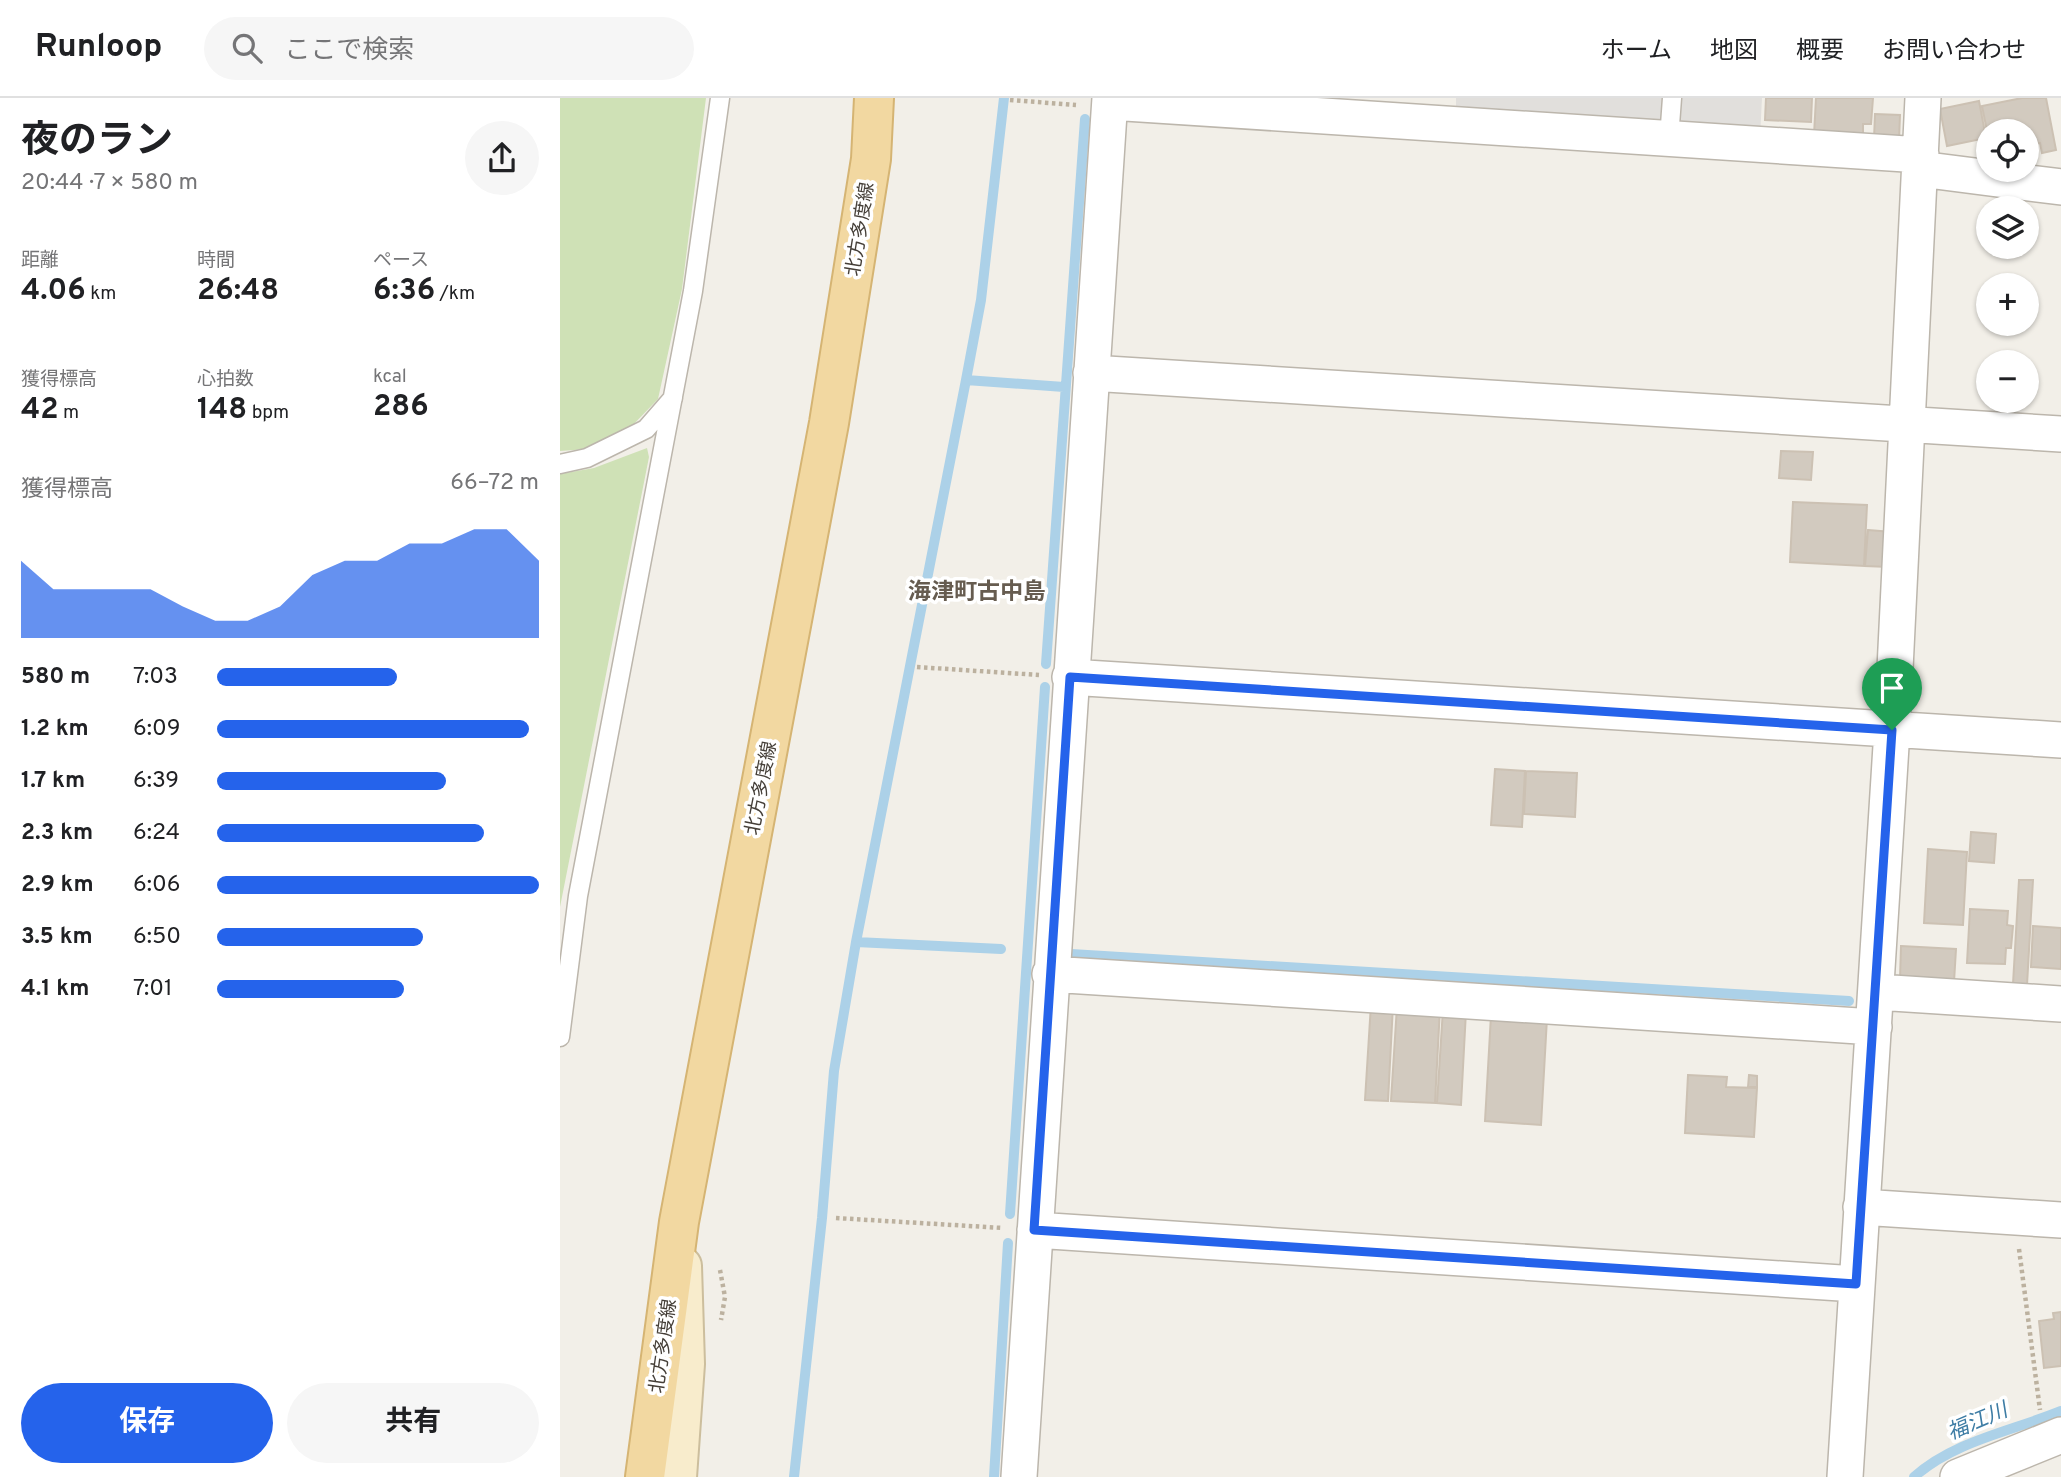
<!DOCTYPE html>
<html lang="ja">
<head>
<meta charset="utf-8">
<style>
	:root { --surface:#fff; --page:#f6f6f6; --text:#202124; --muted:#757577; --line:#e0e0e0; --accent:#2563eb }
	body { margin:0; font-family:Overpass,"Noto Sans JP",sans-serif; background:var(--page); color:var(--text); height:100vh; display:flex; flex-direction:column; font-size:26px; white-space:nowrap }
	* { box-sizing:border-box; margin:0 }
	p { font-size:23px; color:var(--muted) }
	.icon { flex:none; width:38px; height:38px; fill:none; stroke:currentColor; stroke-width:2; stroke-linecap:round; stroke-linejoin:round }
	.map { position:relative; flex:1; overflow:hidden }
	.side { display:flex; flex-direction:column; background:var(--surface); width:560px }
	.side>* { flex:none }
	.fabs { position:absolute; left:1416px; top:21px; display:grid; gap:14px }
	.fabs a { display:grid; place-items:center; width:63px; height:63px; border-radius:50%; background:var(--surface); box-shadow:0 2px 5px #0004; font-size:35px }
	.pin { position:absolute; display:grid; place-items:center; width:60px; height:60px; color:#fff; margin:-72px -30px; border-radius:50% 50% 50% 0; rotate:-45deg; box-shadow:0 0 7px #0007 }
	.pin .icon { rotate:45deg }
	.round { display:grid; place-items:center; flex:none; width:74px; height:74px; border-radius:37px; background:var(--page) }
	.head { display:flex; align-items:center; justify-content:space-between; height:119px; padding:0 21px }
	h1 { font-size:38px; font-weight:700; line-height:52px }
	.stats { display:grid; grid-template-columns:repeat(3,1fr); gap:10px; height:119px; padding:7px 21px }
	.stats div { display:grid; align-content:center }
	.stats b { font-size:30px; font-weight:700 }
	.stats small { font-size:19px; font-weight:400 }
	.stats p { font-size:19px }
	.chart { height:196px; padding:14px 21px }
	.chart p { display:flex; justify-content:space-between }
	.chart svg { width:100%; height:126px; margin-top:7px; fill:var(--accent); opacity:.7 }
	.primary-button { display:flex; gap:14px; margin-top:auto; padding:14px 21px }
	.primary-button a { flex:1; height:80px; border-radius:42px; background:var(--accent); color:#fff; font-size:28px; font-weight:700; line-height:80px; text-align:center }
	.primary-button a+a { background:var(--page); color:var(--text) }
	ul { padding:0 21px; list-style:none; font-size:23px }
	li { display:grid; grid-template-columns:112px 84px 1fr; align-items:center; height:52px }
	li i { height:18px; border-radius:9px; background:var(--accent) }
	header { display:flex; align-items:center; gap:42px; box-sizing:border-box; height:98px; padding:0 35px; background:var(--surface); border-bottom:2px solid var(--line) }
	header strong { font-size:33px }
	nav { display:flex; gap:38px; margin-inline-start:auto; font-size:24px }
	.search { width:490px; height:63px; background:var(--page); display:flex; align-items:center; gap:18px; box-sizing:border-box; padding:0 24px; border-radius:38px; color:var(--muted); font-size:26px }
	main { display:flex; flex:1; min-height:0 }
	.map>svg:first-child { display:block }
	.green { fill:#cfe1b6 }
	.parking { fill:#e1dfdc }
	.lines { fill:none; stroke-linecap:round; stroke-linejoin:round }
	.stream { stroke:#acd1e8; stroke-width:10 }
	.building { fill:#d2cabf; stroke:#ccc1b3; stroke-width:2 }
	.service-casing { stroke:#bcb6ac; stroke-width:21 }
	.minor-casing { stroke:#bcb6ac; stroke-width:38 }
	.secondary-casing { stroke:#ccbe9d; stroke-width:42 }
	.primary-casing { stroke:#d5b473; stroke-width:42 }
	.path { stroke:#bcb19f; stroke-width:4.5; stroke-dasharray:3.5 3.5; stroke-linecap:butt }
	.service { stroke:#fff; stroke-width:18 }
	.minor { stroke:#fff; stroke-width:35 }
	.secondary { stroke:#f8eccc; stroke-width:38 }
	.primary { stroke:#f2d8a1; stroke-width:38 }
	.route-casing { stroke:#fff; stroke-width:14 }
	.route { stroke:#2563eb; stroke-width:9 }
	.labels { text-anchor:middle; stroke-width:7; stroke-linejoin:round; paint-order:stroke }
	.street-label { font-size:19px; fill:#453f38; stroke:#fff }
	.water-label { font-size:21px; font-style:italic; fill:#3d7ca4; stroke:#fff }
	.quarter-label { font-size:23px; font-weight:bold; fill:#665c50; stroke:#fff }
</style>
</head>
<body>
<header>
<strong>Runloop</strong>
<div class="search"><svg class="icon" aria-label="search" viewBox="0 0 24 24"><circle cx="10" cy="10" r="6"/><path d="M15 15l6 6"/></svg>ここで検索</div>
<nav><a>ホーム</a><a>地図</a><a>概要</a><a>お問い合わせ</a></nav>
</header>
<main>
<section class="side">
<div class="head"><div><h1>夜のラン</h1><p>20:44 · 7 × 580 m</p></div><a class="round"><svg class="icon" aria-label="share" viewBox="0 0 24 24"><path d="M12 15V3M7 8l5-5 5 5M5 13v7h14v-7"/></svg></a></div>
<div class="stats">
<div><p>距離</p><b>4.06<small> km</small></b></div>
<div><p>時間</p><b>26:48</b></div>
<div><p>ペース</p><b>6:36<small> /km</small></b></div>
</div>
<div class="stats">
<div><p>獲得標高</p><b>42<small> m</small></b></div>
<div><p>心拍数</p><b>148<small> bpm</small></b></div>
<div><p>kcal</p><b>286</b></div>
</div>
<div class="chart"><p><span>獲得標高</span>66–72 m</p>
<svg viewBox="0 0 160 44" preserveAspectRatio="none"><path d="M0 44V17L10 27L20 27L30 27L40 27L50 33L60 38L70 38L80 33L90 22L100 17L110 17L120 11L130 11L140 6L150 6L160 17V44z"/></svg>
</div>
<ul>
<li><b>580 m</b>7:03<i style="width:56%"></i></li>
<li><b>1.2 km</b>6:09<i style="width:97%"></i></li>
<li><b>1.7 km</b>6:39<i style="width:71%"></i></li>
<li><b>2.3 km</b>6:24<i style="width:83%"></i></li>
<li><b>2.9 km</b>6:06<i style="width:100%"></i></li>
<li><b>3.5 km</b>6:50<i style="width:64%"></i></li>
<li><b>4.1 km</b>7:01<i style="width:58%"></i></li>
</ul>
<div class="primary-button"><a>保存</a><a>共有</a></div>
</section>
<div class="map">
<svg width="1501" height="1379" viewBox="0 0 1501 1379">
	<rect width="100%" height="100%" fill="#f2efe8"/>
	<path class="green" d="M0,0h146l-24,191 -24,110 -30,31 -40,19 -28,2z
		M87,350l2,9 -89,450v-433l34,-6z"/>
	<path class="parking" d="M896,0h306l-2,39 -292,-18 -12,-12z"/>
	<g class="lines">
		<path class="stream" d="M444,0l-23,202 -15,80 98,7
			M406,282l-110,562 145,7
			M486,566l39,-545
			M511,856l778,47
			M450,1116l35,-527
			M234,1379l28,-259 12,-147 22,-129
			M434,1379l14,-234
			M1354,1379c40,-36 98,-46 147,-66"/>
	</g>
	<path class="building" d="M1206,0h46l-1,24 -46,-2z
		M1256,0h57l-2,26h-8v9h-5v4l-44,-2z
		M1462,0h24l10,52 -14,3 -2,-10 -14,3v-15h-38v5l-6,-30z
		M1419,3l7,37 -39,8 -7,-37z
		M1315,16l25,1 -1,26 -25,-2z
		M1221,353l32,1 -2,28 -32,-2z
		M1233,404l74,3 -3,61 -74,-4z
		M1308,432l24,2 -3,35 -24,-1z
		M935,671l30,2 -3,56 -31,-2z
		M966,673l51,2 -2,44 -51,-3z
		M1411,734l25,2 -2,29 -25,-2z
		M1368,751l39,3 -4,73 -39,-2z
		M1459,782h14l-6,105 -14,-1z
		M1410,811l38,2 -1,14 6,1 -2,22h-5l-1,16 -38,-1z
		M1473,828l28,2v41l-30,-2z
		M1341,848l55,3 -2,33 -54,-3z
		M811,906l22,1 -5,96 -23,-1z
		M837,908l43,2 -5,95 -44,-2z
		M883,911l23,2 -5,94 -24,-2z
		M931,917l56,3 -6,107 -56,-4z
		M1128,977l39,2 -1,10 31,1 -3,49 -69,-4z
		M1189,977l8,1v11h-9z
		M1501,1214v54l-17,2 -5,-47 15,-2 -1,-6z"/>
	<g class="lines">
		<g class="service-casing">
			<path id="service" d="M1109,41l3,-41
				M0,366l27,-6 59,-29 27,-31
				M0,939l18,-141 115,-605 27,-193"/>
		</g>
		<g class="minor-casing">
			<path id="minor" d="M550,4l811,53
				M1360,71l141,18
				M531,275l970,61
				M510,579l991,63
				M490,876l824,53
				M1317,894l184,12
				M1301,1109l200,13
				M475,1132l821,54
				M459,1379l91,-1379
				M1285,1379l47,-747 31,-632
				M1398,1379l103,-42"/>
		</g>
		<g class="secondary-casing">
			<path id="secondary" d="M117,1379l8,-113 -3,-98"/>
		</g>
		<g class="primary-casing">
			<path id="primary" d="M85,1379l34,-255 150,-799 42,-264 3,-61"/>
		</g>
		<path class="path" d="M450,2l66,5
			M357,569l122,8
			M276,1120l167,10
			M1459,1151l21,161
			M160,1172l5,27 -4,23"/>
		<use href="#service" class="service"/>
		<use href="#minor" class="minor"/>
		<use href="#secondary" class="secondary"/>
		<use href="#primary" class="primary"/>
	</g>
	<g class="lines">
		<g class="route-casing">
			<path id="route" d="M510,579l822,53 -36,554 -822,-54z"/>
		</g>
		<use href="#route" class="route"/>
	</g>
	<g class="labels">
		<g class="street-label">
			<text transform="translate(299 131) rotate(-81)" y="7">北方多度線</text>
			<text transform="translate(200 690) rotate(-79)" y="7">北方多度線</text>
			<text transform="translate(102 1248) rotate(-82)" y="7">北方多度線</text>
		</g>
		<g class="water-label">
			<text transform="translate(1417 1323) rotate(-23)" y="7">福江川</text>
		</g>
		<g class="quarter-label">
			<text x="417" y="501">海津町古中島</text>
		</g>
	</g>
</svg>
<div class="fabs">
<a><svg class="icon" aria-label="locate" viewBox="0 0 24 24"><circle cx="12" cy="12" r="6"/><path d="M12 2v4M12 18v4M2 12h4M18 12h4"/></svg></a>
<a><svg class="icon" aria-label="layers" viewBox="0 0 24 24"><path d="M12 4l9 5-9 5-9-5zM3 14l9 5 9-5"/></svg></a>
<a>+</a>
<a>−</a>
</div>
<div class="pin" style="left:1332px;top:632px;background:#1e9e55"><svg class="icon" aria-label="arrive" viewBox="0 0 24 24"><path d="M6 21V4h12l-3 4 3 4H6"/></svg></div>
</div>
</main>
</body>
</html>
